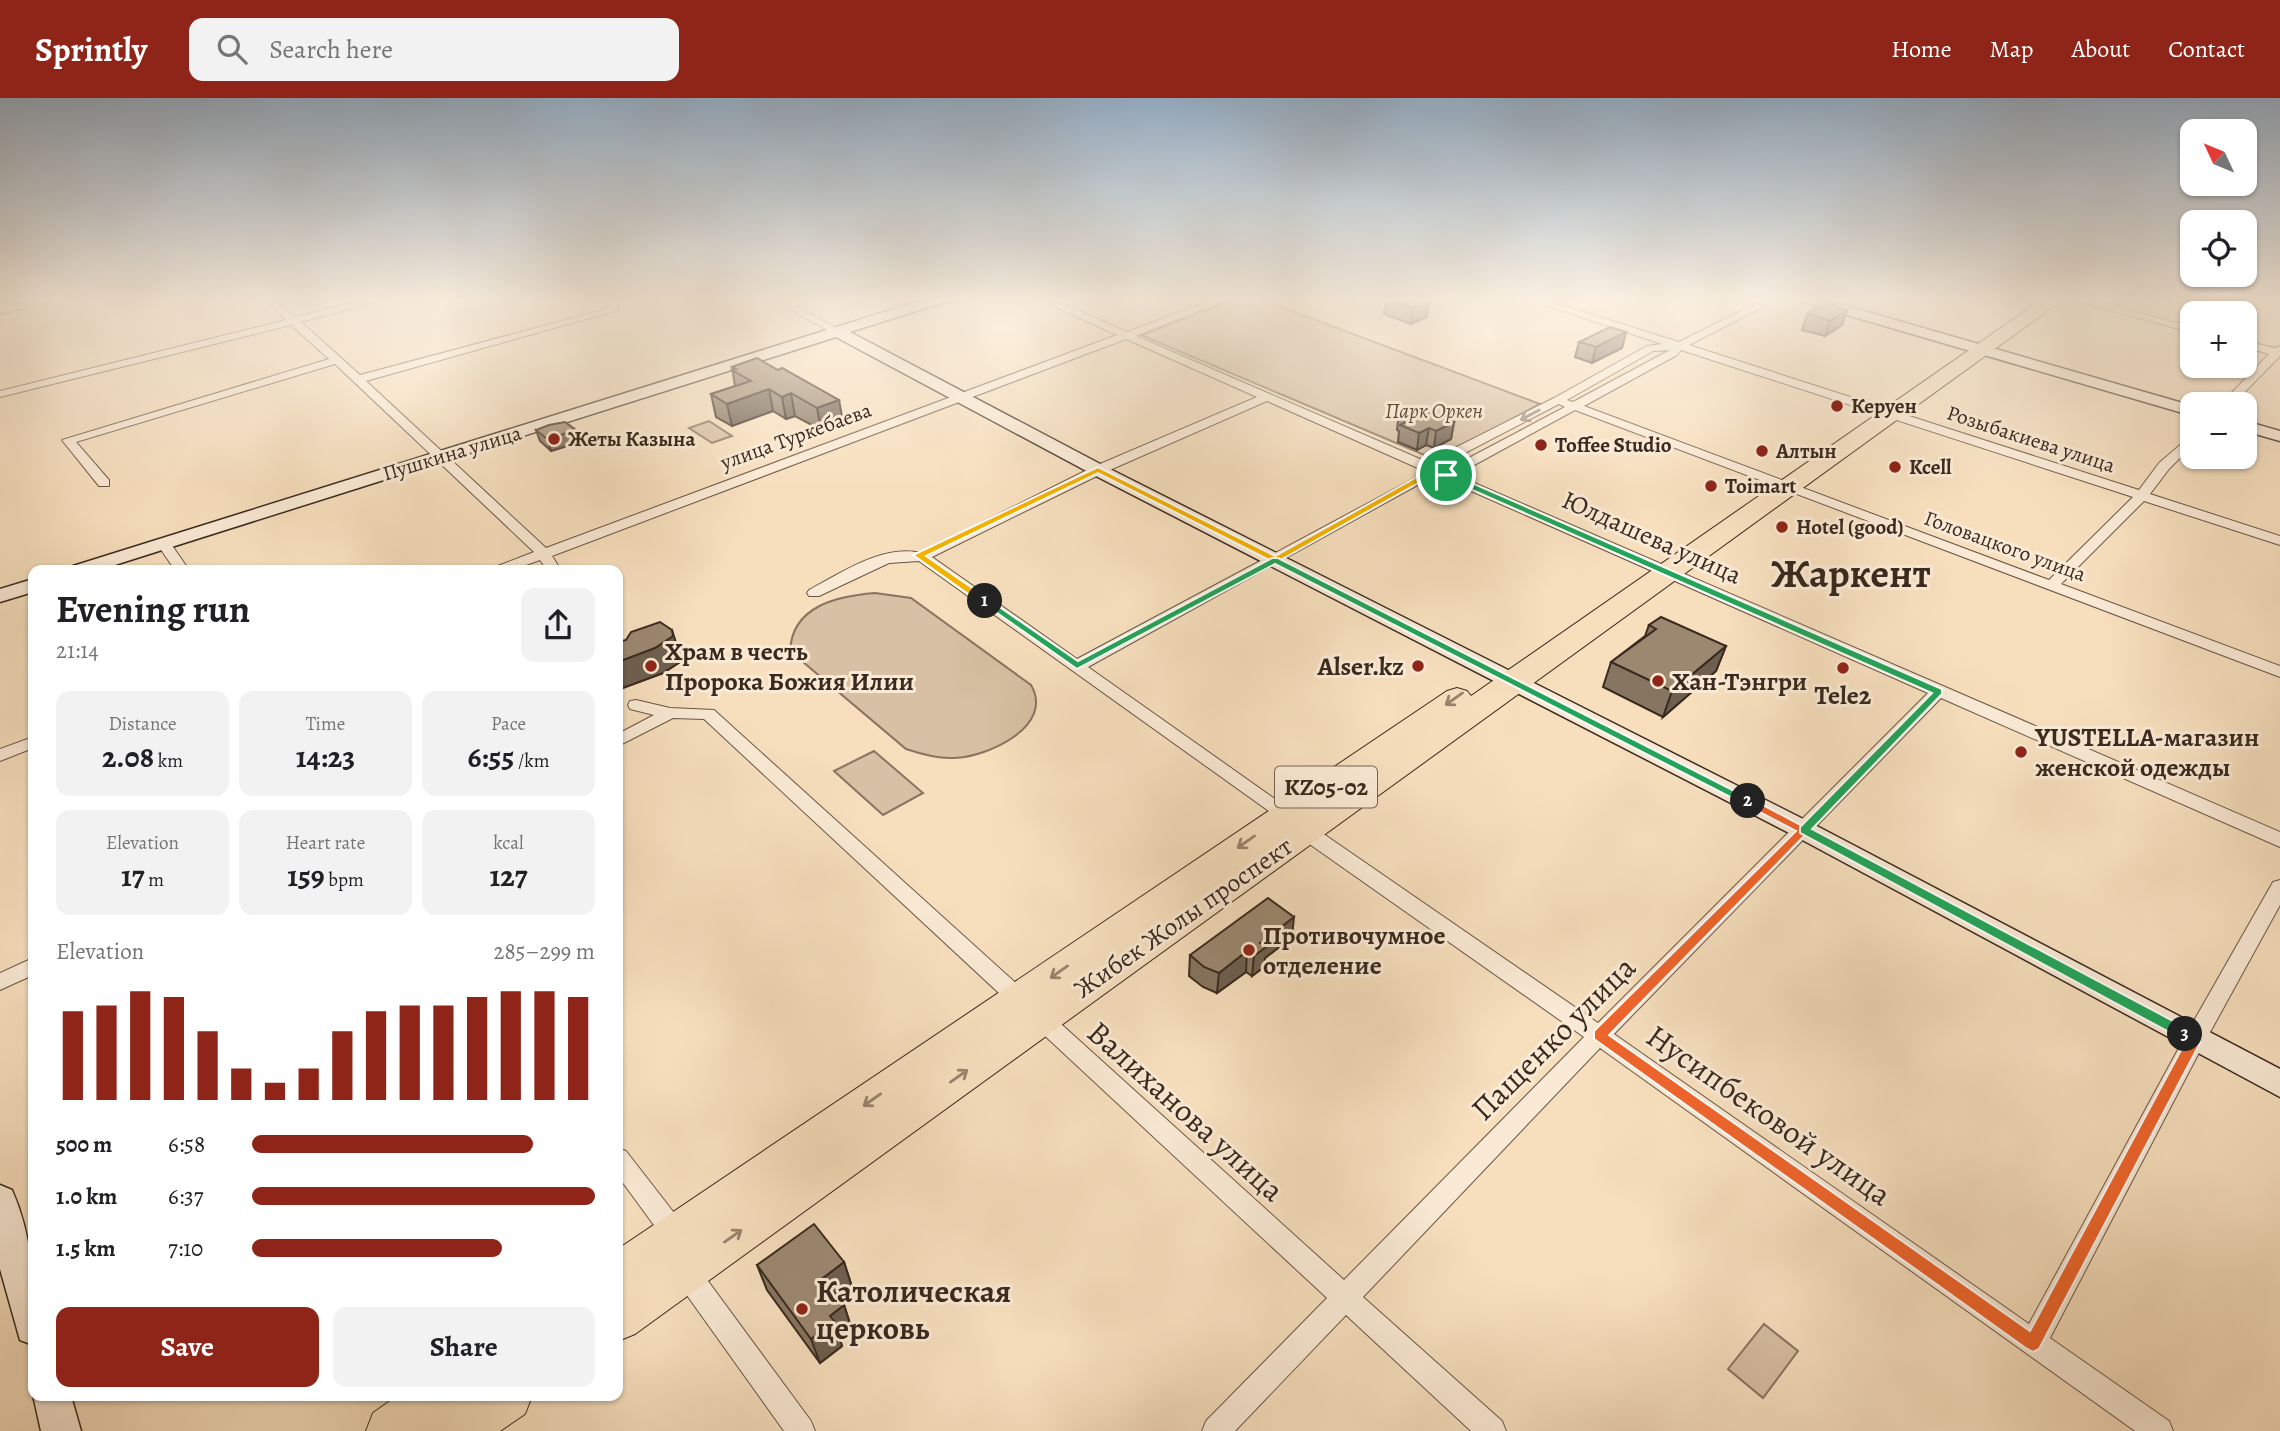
<!DOCTYPE html>
<html lang="en">
<head>
<meta charset="utf-8">
<style>
	:root { --surface:#fff; --page:#f2f2f2; --text:#202124; --muted:#757577; --accent:#8f2418 }
	body { margin:0; font-family:Alegreya,serif; background:var(--page); color:var(--text); height:100vh; display:flex; flex-direction:column; font-size:26px; white-space:nowrap }
	* { box-sizing:border-box; margin:0 }
	p { font-size:23px; color:var(--muted) }
	.icon { flex:none; width:38px; height:38px; fill:none; stroke:currentColor; stroke-width:2; stroke-linecap:round; stroke-linejoin:round }
	.map { position:relative; flex:1; overflow:hidden }
	.panel { position:absolute; left:28px; top:467px; width:595px; height:836px; display:flex; flex-direction:column; background:var(--surface); border-radius:14px; box-shadow:0 2px 5px #0004 }
	.panel>* { flex:none }
	.needle { width:46px; rotate:314deg }
	.controls { position:absolute; left:2180px; top:21px; display:grid; gap:14px }
	.controls a { display:grid; place-items:center; width:77px; height:77px; border-radius:14px; background:var(--surface); box-shadow:0 2px 5px #0004; font-size:35px }
	.pin { position:absolute; display:grid; place-items:center; width:60px; height:60px; color:#fff; margin:-30px; border:4px solid #fff; border-radius:50%; box-shadow:0 2px 7px #0007 }
	.km { position:absolute; width:35px; height:35px; margin:-18px; border-radius:50%; background:#222; color:#fff; font-size:19px; line-height:35px; text-align:center }
	.round { display:grid; place-items:center; flex:none; width:74px; height:74px; border-radius:14px; background:var(--page) }
	.summary { display:flex; align-items:center; justify-content:space-between; height:119px; padding:0 28px }
	h1 { font-size:38px; font-weight:700; line-height:52px }
	.metrics { display:grid; grid-template-columns:repeat(3,1fr); gap:10px; height:119px; padding:7px 28px }
	.metrics div { display:grid; align-content:center; border-radius:14px; background:var(--page); text-align:center }
	.metrics b { font-size:30px; font-weight:700 }
	.metrics small { font-size:19px; font-weight:400 }
	.metrics p { font-size:19px }
	.chart { height:196px; padding:14px 28px }
	.chart p { display:flex; justify-content:space-between }
	.chart svg { width:100%; height:126px; margin-top:7px; stroke:var(--accent); stroke-width:6 }
	.primary-button { display:flex; gap:14px; margin-top:auto; padding:14px 28px }
	.primary-button a { flex:1; height:80px; border-radius:14px; background:var(--accent); color:#fff; font-size:28px; font-weight:700; line-height:80px; text-align:center }
	.primary-button a+a { background:var(--page); color:var(--text) }
	ul { padding:0 28px; list-style:none; font-size:23px }
	li { display:grid; grid-template-columns:112px 84px 1fr; align-items:center; height:52px }
	li i { height:18px; border-radius:9px; background:var(--accent) }
	header { display:flex; align-items:center; gap:42px; box-sizing:border-box; height:98px; padding:0 35px; background:var(--accent); color:#fff }
	header strong { font-size:33px }
	nav { display:flex; gap:38px; margin-inline-start:auto; font-size:24px }
	.search { width:490px; height:63px; background:var(--page); display:flex; align-items:center; gap:18px; box-sizing:border-box; padding:0 24px; border-radius:14px; color:var(--muted); font-size:26px }
	.map>svg:first-child { display:block }
	.green { fill:#d7c0a3; stroke:#887460; stroke-width:2 }
	.lines { fill:none; stroke-linecap:round; stroke-linejoin:round }
	.street-casing { stroke:#685646; stroke-width:2 }
	.secondary-casing { stroke:#39291e; stroke-width:3 }
	.highway-casing { stroke:#39291e; stroke-width:2 }
	.street { fill:#faead5; fill-rule:evenodd }
	.secondary { fill:#faead5; fill-rule:evenodd }
	.highway { fill:#f7dfbe; fill-rule:evenodd }
	.wall { fill:#867561; stroke:#39291e; stroke-width:2 }
	.shaded-wall { fill:#6d5f4f; stroke:#39291e; stroke-width:2 }
	.building { fill:#9c8871; stroke:#39291e; stroke-width:2 }
	.oneway { stroke:#9a8a7a }
	.oneway2 { stroke:#98846e }
	.split-1 { fill:#f5b400; stroke:#fff; stroke-width:2 }
	.split-2 { fill:#22a559; stroke:#fff; stroke-width:2 }
	.split-3 { fill:#f0652b; stroke:#fff; stroke-width:2 }
	.split-4 { fill:#22a559; stroke:#fff; stroke-width:2 }
	.poi-dot { fill:#8f2418; stroke:#faead5; stroke-width:2.5 }
	.labels { text-anchor:middle; stroke-width:6; stroke-linejoin:round; paint-order:stroke }
	.far-poi-label { font-size:21px; font-weight:bold; fill:#39291e; stroke:#faead5; text-anchor:start }
	.far-park-label { font-size:21px; font-style:italic; fill:#604f3f; stroke:#faead5 }
	.far-street-label { font-size:21px; fill:#39291e; stroke:#faead5 }
	.shield { fill:#faead5; stroke:#736355; stroke-width:2 }
	.shield-label { font-size:24px; font-weight:bold; fill:#39291e }
	.street-label { font-size:26px; fill:#39291e; stroke:#faead5 }
	.poi-label { font-size:26px; font-weight:bold; fill:#39291e; stroke:#faead5; text-anchor:start }
	.near-street-label { font-size:32px; fill:#39291e; stroke:#faead5 }
	.near-poi-label { font-size:32px; font-weight:bold; fill:#39291e; stroke:#faead5; text-anchor:start }
	.town-label { font-size:40px; font-weight:bold; fill:#39291e; stroke:#faead5 }
</style>
</head>
<body>
<header>
<strong>Sprintly</strong>
<div class="search"><svg class="icon" aria-label="search" viewBox="0 0 24 24"><circle cx="10" cy="10" r="6"/><path d="M15 15l6 6"/></svg>Search here</div>
<nav><a>Home</a><a>Map</a><a>About</a><a>Contact</a></nav>
</header>
<div class="map">
<svg width="2280" height="1333" viewBox="0 0 2280 1333">
	<rect width="100%" height="100%" fill="#f7dfbe"/>
	<filter id="stains"><feTurbulence type="fractalNoise" baseFrequency=".00286" numOctaves="4"/><feColorMatrix values="0 0 0 0 .2 0 0 0 0 .09 0 0 0 0 .02 0 0 0 .5 -.17"/></filter>
	<radialGradient id="worn" r=".72"><stop offset=".6" stop-color="#630" stop-opacity="0"/><stop offset="1" stop-color="#630" stop-opacity=".3"/></radialGradient>
	<path class="green" d="M1239,200h18l283,106 -104,56 -295,-125z
		M709,323l23,15 -20,7 -23,-15z
		M875,495l36,5 120,87c24,41 -43,72 -77,73 -16,1 -33,-4 -48,-9l-116,-98c2,-45 47,-55 85,-58z
		M874,653l49,42 -40,22 -49,-44z
		M1764,1226l34,27 -35,47 -35,-29z"/>
	<g class="lines">
		<g class="street-casing">
			<path id="street" d="M45,200h19l-64,16v-6z
				M263,200h11l21,19 78,-19h17l-89,24 59,53 258,-69v4l-252,71 180,167 571,-213 -81,-37h13l78,34 91,-34h14l-96,38 291,126 127,-64 93,-52 15,-2 -138,-46h15l140,44 88,-44h13l-91,47 450,145 20,-27 34,-29v11l-24,24 -19,25 130,42v9l-136,-44 -83,83 219,82v11l-705,-267 -119,65 824,357v15l-339,-149 -327,336 415,290 158,-291 86,-151 7,-2v25l-77,140 -153,293 119,83 4,10h-38l-535,-383 -237,249 139,124 4,10h-35l-125,-116 -111,116h-33l4,-10 121,-123 -623,-579 -31,-1 -55,28v-12l36,-19 -24,-6 -2,-4 2,-4 6,-1 34,8 44,2 630,570 240,-243 -286,-201 -2,-5 2,-5h14l286,197 330,-330 -484,-214 -21,3 -335,185 204,144 3,4 -3,4h-12l-361,-258 -30,2 -70,33h-10l-2,-3 2,-3c32,-17 74,-46 112,-37l172,-86 164,-70 -131,-58 -574,217 9,14h-14l-7,-10 -28,10h-19l2,-3 39,-15 -199,-188 -259,78 33,38v6h-10l-37,-46 267,-81 -38,-34 -291,72v-6l286,-71zM1681,252l452,147 -84,83 -465,-174 93,-51zM1653,253l17,-1 -97,52 -6,-2zM1267,303l153,68 -2,3 3,3 -344,184 -145,-102 171,-84zM1559,306l6,3 -119,63 -8,-3z
				M770,200h12l61,34 -9,2z
				M2066,200h17l110,29v6z
				M2245,243l30,7 5,-2v10l-47,48h-12l48,-50 -24,-7z
				M164,442l5,1 20,29h-14l-18,-26z
				M33,639v11l-33,13v-12z
				M33,860v17l-33,15v-17z
				M618,1050l8,3 59,76 3,8 -3,8 -9,4 -9,-4 -49,-67z
				M685,1161l9,3 117,159 4,10h-31l-108,-151 -4,-9 4,-9z"/>
		</g>
		<g class="secondary-casing">
			<path id="secondary" d="M929,200h21l-2,3 -98,31 254,134 709,358 467,245v28l-485,-261 -703,-362 -256,-137 -737,233h-29l3,-4z
				M1797,200h22l374,108v10l-394,-115z
				M2245,323l35,10v10l-35,-10z
				M33,481v13l-33,10v-13z
				M0,1087l12,5c22,49 23,103 21,155l-13,-5 -20,-71z
				M33,1297l38,1 10,35h-40z"/>
		</g>
		<g class="highway-casing">
			<path id="highway" d="M2044,200h21l-1430,1036 -17,7v-92l829,-558 10,-3 10,3 4,5z
				M397,1298h135l-7,18 -25,17h-134l7,-18z"/>
		</g>
		<use href="#street" class="street"/>
		<use href="#secondary" class="secondary"/>
		<use href="#highway" class="highway"/>
	</g>
	<path class="wall" d="M1386,201l43,3 -2,15 -16,7 -27,-10z
		M1847,212l-5,15 -17,11 -23,-6 5,-16z
		M1626,234l-4,16 -30,15 -17,-6 4,-15z
		M757,260l86,64 -22,8 -26,-14 -9,3 -13,-8 -41,15 -16,-9 -5,-23 24,-8 -3,-19z
		M1399,315l55,9 -3,17 -17,9 -8,-3 -9,5 -19,-8 1,-11 -2,-1z
		M536,332l44,12 -29,9 -11,-10z
		M1649,527l77,21 -10,25 -53,46 -60,-30 8,-25 34,-26z
		M618,544l62,13v7l-17,11 -40,15 -5,-3z
		M1292,839l-27,21 -1,9 -12,9 -6,-4 -29,21 -14,-6 -14,-11 1,-21z
		M844,1164l8,25 -14,11 6,7 8,25 -12,9 2,7 -22,17 -53,-73 -10,-25z"/>
	<path class="shaded-wall" d="M1429,204l-2,15 -16,7 2,-16z
		M1847,212l-5,15 -17,11 5,-15z
		M1626,234l-4,16 -30,15 4,-16z
		M769,291l4,22 -41,15 -5,-22z
		M791,295l4,23 -9,3 -4,-22z
		M839,302l4,22 -22,8 -4,-22z
		M1454,324l-3,17 -17,9 2,-17z
		M1429,330l-3,17 -9,5 2,-17z
		M576,332l4,12 -29,9 -4,-12z
		M672,532l8,25v7l-17,11 -40,15 -5,-16v-10z
		M1726,548l-10,25 -53,46 9,-26z
		M1294,819l-2,20 -27,21 -1,9 -12,9 2,-20 6,-13z
		M1247,853l-1,21 -29,21 2,-20z
		M844,1164l8,25 -20,16 -9,-25z
		M844,1207l8,25 -12,9 2,7 -22,17 -9,-24 19,-23z"/>
	<path class="building" d="M1388,200h30l11,4 -16,6 -27,-9z
		M1826,204l21,8 -17,11 -23,-7z
		M1610,229l16,5 -30,15 -17,-5z
		M757,260l21,12 4,-2 57,32 -22,8 -26,-15 -9,4 -13,-8 -42,15 -16,-10 40,-13 -19,-11 4,-1 -4,-2z
		M1413,308l41,16 -18,9 -7,-3 -10,5 -19,-8 8,-4 -6,-3 5,-2 -8,-3z
		M565,324l11,8 -29,9 -11,-9 13,-5z
		M1661,519l65,29 -54,45 -61,-29 45,-33 -7,-4z
		M660,524l12,8 1,6 -18,12 -37,14v-20l8,-2 5,-8z
		M1268,800l26,19 -34,26 6,4 -12,9 -7,-5 -28,22 -15,-6 -14,-12z
		M814,1126l30,38 -21,16 21,27 -14,11 4,5 -23,18 -54,-74z"/>
	<defs><path id="oneway-shaft" d="M-6 0H5M1.5-3L5.5 0L1.5 3" fill="none" stroke-width="1.6" stroke-linecap="round" stroke-linejoin="round" transform="scale(1.75)"/></defs>
	<use class="oneway" href="#oneway-shaft" transform="translate(1530 317) rotate(152)"/>
	<g class="oneway2">
		<use href="#oneway-shaft" transform="translate(1454 601) rotate(145)"/>
		<use href="#oneway-shaft" transform="translate(1246 744) rotate(145)"/>
		<use href="#oneway-shaft" transform="translate(1059 874) rotate(145)"/>
		<use href="#oneway-shaft" transform="translate(959 978) rotate(-35)"/>
		<use href="#oneway-shaft" transform="translate(872 1002) rotate(145)"/>
		<use href="#oneway-shaft" transform="translate(733 1138) rotate(-35)"/>
	</g>
	<linearGradient id="sky" x2="0" y2="1"><stop stop-color="#94acc2"/><stop offset="0.52" stop-color="#fbf1e2"/><stop offset="1" stop-color="#fbf1e2" stop-opacity="0"/></linearGradient>
	<rect width="2280" height="387" fill="url(#sky)"/>
	<path class="split-1" d="M1098,369l177,89 142,-79 29,-4 4,2 -28,6 -147,82 -177,-90 -172,83 62,43v4h-7l-68,-48z"/>
	<path class="split-2" d="M1272,460h6l476,243 -2,3h-8l-469,-240 -198,105 -97,-68 8,-2 90,62z"/>
	<path class="split-3" d="M1748,699l62,33 -201,205 421,296 156,-290 -6,-3v-8l5,-2 15,7v8l-161,306 -6,3 -6,-3 -433,-310v-8l202,-200 -52,-27v-6z"/>
	<path class="split-4" d="M1443,375h6l493,216v5l-130,135 378,201v8h-10l-380,-205v-6l132,-134 -489,-216z"/>
	<g class="poi-dot">
		<circle cx="1837" cy="308" r="7"/>
		<circle cx="554" cy="341" r="7"/>
		<circle cx="1541" cy="347" r="7"/>
		<circle cx="1762" cy="353" r="7"/>
		<circle cx="1895" cy="369" r="7"/>
		<circle cx="1711" cy="388" r="7"/>
		<circle cx="1782" cy="429" r="7"/>
		<circle cx="651" cy="568" r="7"/>
		<circle cx="1418" cy="568" r="7"/>
		<circle cx="1843" cy="570" r="7"/>
		<circle cx="1658" cy="583" r="7"/>
		<circle cx="2021" cy="654" r="7"/>
		<circle cx="1249" cy="852" r="7"/>
		<circle cx="802" cy="1211" r="7"/>
	</g>
	<g class="labels">
		<g class="far-poi-label">
			<text x="1851" y="315">Керуен</text>
			<text x="568" y="348">Жеты Казына</text>
			<text x="1555" y="354">Toffee Studio</text>
			<text x="1776" y="360">Алтын</text>
			<text x="1909" y="376">Kcell</text>
			<text x="1725" y="395">Toimart</text>
			<text x="1796" y="436">Hotel (good)</text>
		</g>
		<g class="far-park-label">
			<text x="1434" y="320">Парк Оркен</text>
		</g>
		<g class="far-street-label">
			<text transform="translate(796 338) rotate(-20)" y="7">улица Туркебаева</text>
			<text transform="translate(2031 341) rotate(18)" y="7">Розыбакиева улица</text>
			<text transform="translate(452 355) rotate(-17)" y="7">Пушкина улица</text>
			<text transform="translate(2005 448) rotate(20)" y="7">Головацкого улица</text>
		</g>
		<rect class="shield" x="1275" y="668.5" width="102" height="41" rx="5"/>
		<g class="shield-label">
			<text x="1326" y="697">KZ05-02</text>
		</g>
		<g class="street-label">
			<text transform="translate(1652 439) rotate(24)" y="9">Юлдашева улица</text>
			<text transform="translate(1183 819) rotate(-35)" y="9">Жибек Жолы проспект</text>
		</g>
		<g class="poi-label">
			<text x="665" y="562">Храм в честь<tspan x="665" dy="30">Пророка Божия Илии</tspan></text>
			<text x="1404" y="577" text-anchor="end">Alser.kz</text>
			<text x="1672" y="592">Хан-Тэнгри</text>
			<text x="1843" y="606" text-anchor="middle">Tele2</text>
			<text x="2035" y="648">YUSTELLA-магазин<tspan x="2035" dy="30">женской одежды</tspan></text>
			<text x="1263" y="846">Противочумное<tspan x="1263" dy="30">отделение</tspan></text>
		</g>
		<g class="near-street-label">
			<text transform="translate(1553 940) rotate(-45)" y="11">Пащенко улица</text>
			<text transform="translate(1186 1013) rotate(42)" y="11">Валиханова улица</text>
			<text transform="translate(1769 1017) rotate(35)" y="11">Нусипбековой улица</text>
		</g>
		<g class="near-poi-label">
			<text x="816" y="1204">Католическая<tspan x="816" dy="37">церковь</tspan></text>
		</g>
		<g class="town-label">
			<text x="1851" y="489">Жаркент</text>
		</g>
	</g>
	<rect width="100%" height="100%" filter="url(#stains)"/>
	<rect width="100%" height="100%" fill="url(#worn)"/>
</svg>
<div class="controls">
<a><svg class="needle" viewBox="-14 -14 28 28"><path d="M0-13l5 13h-10z" fill="#e53935"/><path d="M0 13l5-13h-10z" fill="#757577"/></svg></a>
<a><svg class="icon" aria-label="locate" viewBox="0 0 24 24"><circle cx="12" cy="12" r="6"/><path d="M12 2v4M12 18v4M2 12h4M18 12h4"/></svg></a>
<a>+</a>
<a>−</a>
</div>
<div class="pin" style="left:1446px;top:377px;background:#1e9e55"><svg class="icon" aria-label="arrive" viewBox="0 0 24 24"><path d="M6 21V4h12l-3 4 3 4H6"/></svg></div>
<b class="km" style="left:985px;top:503px">1</b>
<b class="km" style="left:1748px;top:703px">2</b>
<b class="km" style="left:2185px;top:936px">3</b>
<section class="panel">
<div class="summary"><div><h1>Evening run</h1><p>21:14</p></div><a class="round"><svg class="icon" aria-label="share" viewBox="0 0 24 24"><path d="M12 15V3M7 8l5-5 5 5M5 13v7h14v-7"/></svg></a></div>
<div class="metrics">
<div><p>Distance</p><b>2.08<small> km</small></b></div>
<div><p>Time</p><b>14:23</b></div>
<div><p>Pace</p><b>6:55<small> /km</small></b></div>
</div>
<div class="metrics">
<div><p>Elevation</p><b>17<small> m</small></b></div>
<div><p>Heart rate</p><b>159<small> bpm</small></b></div>
<div><p>kcal</p><b>127</b></div>
</div>
<div class="chart"><p><span>Elevation</span>285–299 m</p>
<svg viewBox="0 0 160 44" preserveAspectRatio="none"><path d="M5 44V13M15 44V11M25 44V6M35 44V8M45 44V20M55 44V33M65 44V38M75 44V33M85 44V20M95 44V13M105 44V11M115 44V11M125 44V8M135 44V6M145 44V6M155 44V8"/></svg>
</div>
<ul>
<li><b>500 m</b>6:58<i style="width:82%"></i></li>
<li><b>1.0 km</b>6:37<i style="width:100%"></i></li>
<li><b>1.5 km</b>7:10<i style="width:73%"></i></li>
</ul>
<div class="primary-button"><a>Save</a><a>Share</a></div>
</section>
</div>
</body>
</html>
